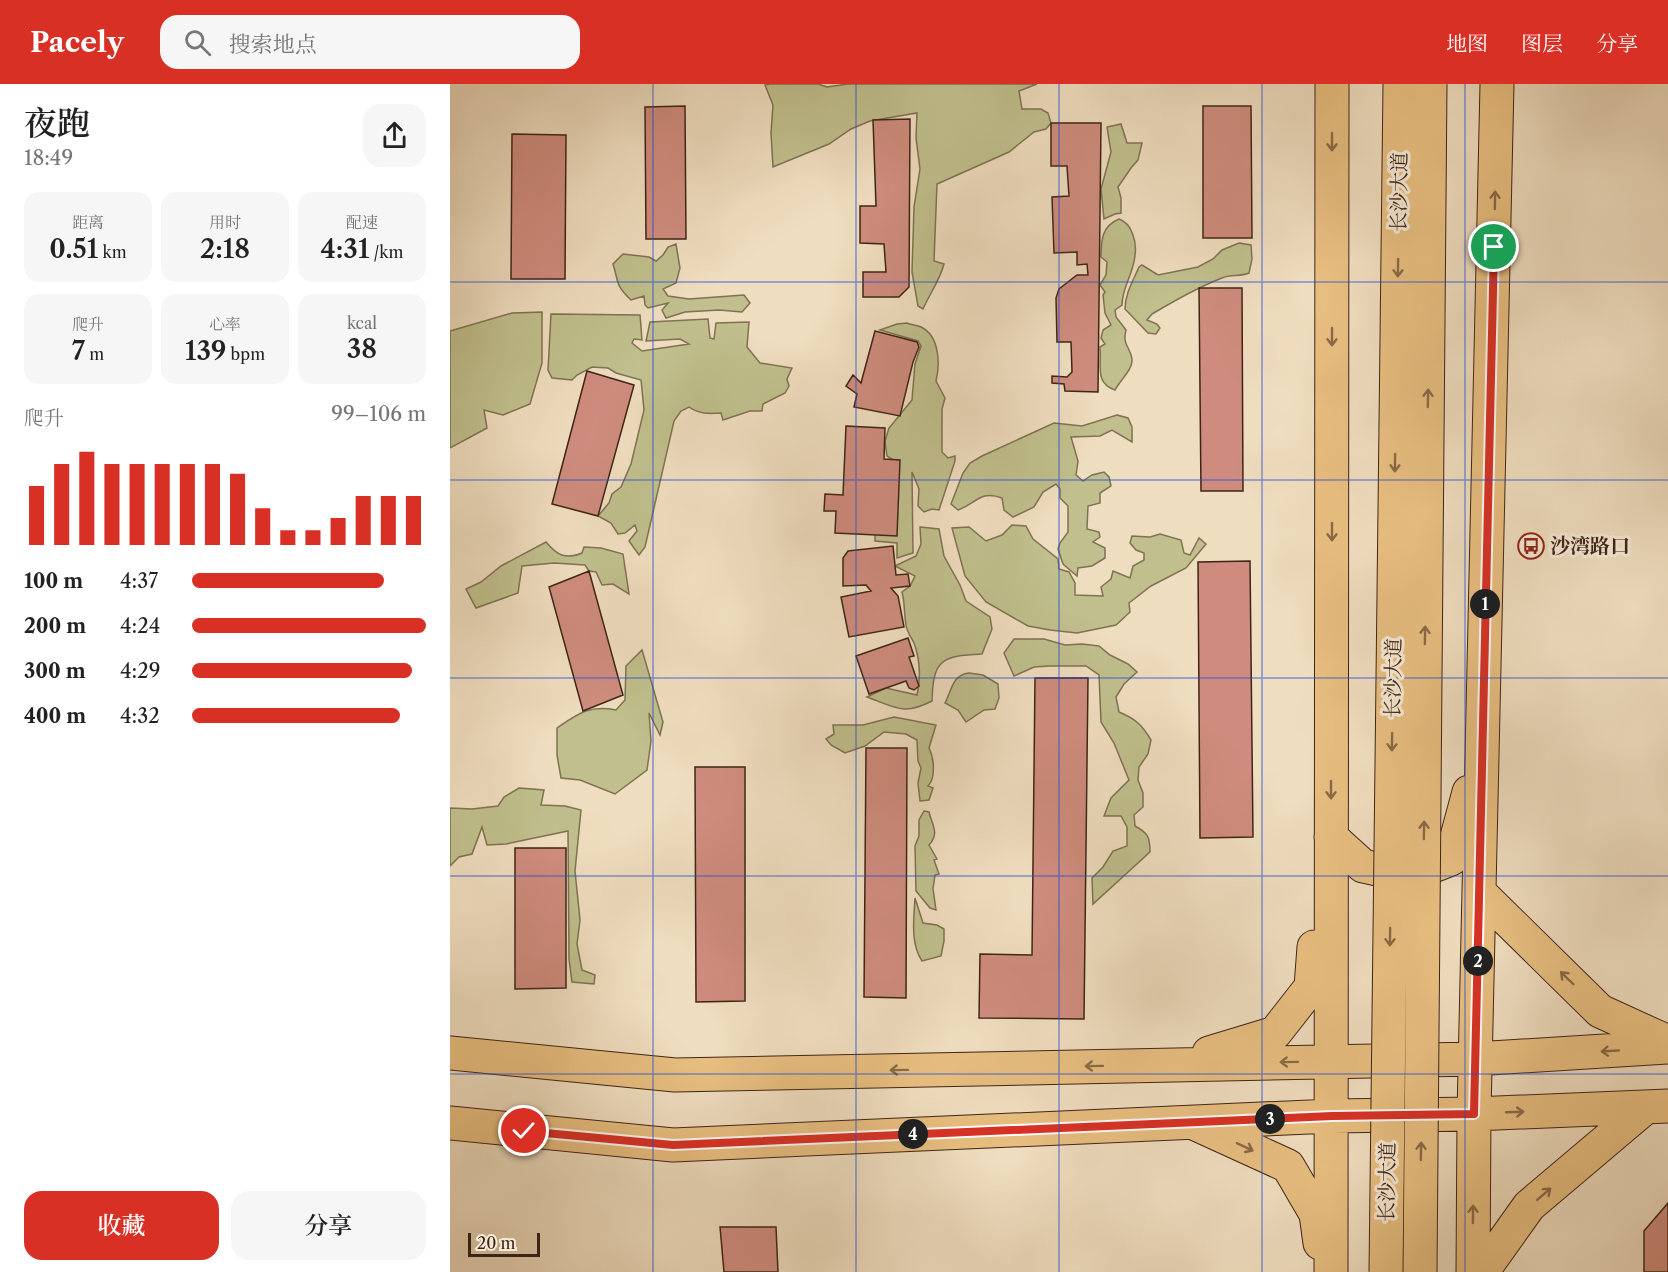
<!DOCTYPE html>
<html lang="zh">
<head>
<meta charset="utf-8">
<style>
	:root { --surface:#fff; --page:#f6f6f6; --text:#222; --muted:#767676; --accent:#d93025 }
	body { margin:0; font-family:"Libre Caslon Text","Noto Serif SC",serif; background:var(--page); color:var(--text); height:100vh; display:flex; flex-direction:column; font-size:22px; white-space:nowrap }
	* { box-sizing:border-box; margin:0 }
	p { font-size:20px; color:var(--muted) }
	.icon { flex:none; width:33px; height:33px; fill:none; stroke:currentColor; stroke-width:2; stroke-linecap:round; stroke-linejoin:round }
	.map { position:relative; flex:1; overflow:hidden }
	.details { display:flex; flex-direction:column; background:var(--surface); width:450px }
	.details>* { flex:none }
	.scale { position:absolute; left:18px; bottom:15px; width:72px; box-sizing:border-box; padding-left:6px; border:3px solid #3e2417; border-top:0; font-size:16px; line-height:21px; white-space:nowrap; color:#3e2417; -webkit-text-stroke:4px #f5e9d5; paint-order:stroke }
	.pin { position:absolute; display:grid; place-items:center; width:51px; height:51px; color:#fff; margin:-26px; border:3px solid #fff; border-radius:50%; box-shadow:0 2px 6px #0007 }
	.km { position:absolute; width:30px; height:30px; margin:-15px; border-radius:50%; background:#222; color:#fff; font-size:16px; line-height:30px; text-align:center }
	.round { display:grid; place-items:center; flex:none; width:63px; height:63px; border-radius:18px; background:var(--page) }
	.head { display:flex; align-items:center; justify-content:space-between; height:102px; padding:0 24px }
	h1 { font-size:33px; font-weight:600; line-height:45px }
	.figures { display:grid; grid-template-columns:repeat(3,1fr); gap:9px; height:102px; padding:6px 24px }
	.figures div { display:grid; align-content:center; border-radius:15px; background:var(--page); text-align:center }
	.figures b { font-size:26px; font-weight:600 }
	.figures small { font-size:16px; font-weight:400 }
	.figures p { font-size:16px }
	.chart { height:168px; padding:12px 24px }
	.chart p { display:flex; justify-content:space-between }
	.chart svg { width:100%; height:108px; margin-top:6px; stroke:var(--accent); stroke-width:6 }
	.action { display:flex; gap:12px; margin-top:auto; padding:12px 24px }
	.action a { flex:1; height:69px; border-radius:18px; background:var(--accent); color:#fff; font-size:24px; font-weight:600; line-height:69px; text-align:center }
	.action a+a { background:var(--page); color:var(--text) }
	ul { padding:0 24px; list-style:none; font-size:20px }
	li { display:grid; grid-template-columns:96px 72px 1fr; align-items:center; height:45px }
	li i { height:15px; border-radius:8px; background:var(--accent) }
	header { display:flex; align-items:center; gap:36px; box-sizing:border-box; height:84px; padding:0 30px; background:var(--accent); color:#fff }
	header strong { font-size:28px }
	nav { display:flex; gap:33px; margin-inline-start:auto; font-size:21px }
	.search { width:420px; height:54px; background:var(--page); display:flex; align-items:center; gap:15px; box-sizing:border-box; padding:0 21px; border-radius:18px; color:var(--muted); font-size:22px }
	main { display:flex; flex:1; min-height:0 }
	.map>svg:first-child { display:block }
	.green { fill:#c0bf8d; stroke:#7f7252; stroke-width:1.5 }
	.building { fill:#cf8c7e; stroke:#3e2417; stroke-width:1.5 }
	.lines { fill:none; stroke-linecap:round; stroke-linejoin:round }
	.major-casing { stroke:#3e2417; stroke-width:35 }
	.major { stroke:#e8be80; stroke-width:33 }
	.highway-bridge-casing { stroke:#3e2417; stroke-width:35; stroke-linecap:butt }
	.highway-bridge { stroke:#e8be80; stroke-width:33 }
	.oneway { stroke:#8a6946 }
	.route-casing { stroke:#fff; stroke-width:12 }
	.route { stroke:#d93025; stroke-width:8 }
	.grid { fill:none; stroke:#1d4ed8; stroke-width:1.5; stroke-opacity:0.55 }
	.labels { text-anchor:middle; stroke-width:6; stroke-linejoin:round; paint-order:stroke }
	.street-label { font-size:20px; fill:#3e2417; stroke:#f5e9d5 }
	.poi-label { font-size:20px; font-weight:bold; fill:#3e2417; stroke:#f5e9d5; text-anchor:start }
</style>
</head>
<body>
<header>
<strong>Pacely</strong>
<div class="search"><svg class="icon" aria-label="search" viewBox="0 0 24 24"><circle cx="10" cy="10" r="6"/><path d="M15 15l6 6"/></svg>搜索地点</div>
<nav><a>地图</a><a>图层</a><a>分享</a></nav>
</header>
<main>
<section class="details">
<div class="head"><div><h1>夜跑</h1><p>18:49</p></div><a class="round"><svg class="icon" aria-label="share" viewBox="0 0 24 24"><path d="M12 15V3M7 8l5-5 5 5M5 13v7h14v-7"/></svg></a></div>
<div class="figures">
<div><p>距离</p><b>0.51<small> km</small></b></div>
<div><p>用时</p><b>2:18</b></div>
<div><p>配速</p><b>4:31<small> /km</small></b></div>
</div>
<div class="figures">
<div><p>爬升</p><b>7<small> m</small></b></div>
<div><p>心率</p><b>139<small> bpm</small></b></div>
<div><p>kcal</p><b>38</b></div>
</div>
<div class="chart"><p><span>爬升</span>99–106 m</p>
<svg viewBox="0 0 160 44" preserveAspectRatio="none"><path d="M5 44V20M15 44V11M25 44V6M35 44V11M45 44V11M55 44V11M65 44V11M75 44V11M85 44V15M95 44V29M105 44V38M115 44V38M125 44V33M135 44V24M145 44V24M155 44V24"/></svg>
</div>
<ul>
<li><b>100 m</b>4:37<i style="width:82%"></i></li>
<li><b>200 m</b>4:24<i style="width:100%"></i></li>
<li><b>300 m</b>4:29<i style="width:94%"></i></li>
<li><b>400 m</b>4:32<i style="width:89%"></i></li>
</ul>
<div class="action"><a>收藏</a><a>分享</a></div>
</section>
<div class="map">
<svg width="1218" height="1188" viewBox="0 0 1218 1188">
	<rect width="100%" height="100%" fill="#efddbf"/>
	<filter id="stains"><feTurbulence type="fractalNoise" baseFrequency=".00333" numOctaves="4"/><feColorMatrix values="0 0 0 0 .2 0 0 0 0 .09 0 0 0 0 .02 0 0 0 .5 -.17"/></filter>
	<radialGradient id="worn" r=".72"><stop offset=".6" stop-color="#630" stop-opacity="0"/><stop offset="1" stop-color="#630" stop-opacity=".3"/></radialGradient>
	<path class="green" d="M320,0h48l9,3 21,-3h189l-18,7 3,18h19l7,4 3,10 -5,6 -12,3 -25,20 -72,32 -3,77 10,3c-4,16 -15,31 -21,45l-5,-3 -6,-34 2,-65 6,-38 -4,-31 1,-25 -47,8 -19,8 -22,15 -56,23 -2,-34 2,-28 -8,-20z
		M671,40l6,19h15l-4,17 -7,8 -13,19 3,11v15l-6,1 -11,5 -3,-30 10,-37 -4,-25z
		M669,135c13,4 18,24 16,36 -1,18 -13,32 -13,50l-7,5 1,7 10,13c-4,15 4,16 6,29 1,11 -12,21 -17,31 -21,-7 -13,-25 -15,-43l5,-3 -4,-6 2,-8 8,-5 -6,-12 -2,-18 2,-3 -5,-7 6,-10 1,-13 -6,-5c0,-17 1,-31 18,-38z
		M789,159l12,2 1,14 -3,14c-9,4 -18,1 -27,5 -24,9 -48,23 -70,36l-5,6 10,4 3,4 -4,6 -8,-1 -23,-24c0,-15 8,-28 14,-42l3,-2 16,10 40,-8 15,-8 9,-9z
		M226,160l4,24 -4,15 -13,6 5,7 21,3 55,-4 6,8 -8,9 -23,-2 -34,2 -19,6 -4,-8 6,-7 -20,5 -3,-3 -1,-9 -13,4c-16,-15 -12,-17 -18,-36l10,-10 26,3 7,4 7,-6 5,-8z
		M92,228v51l-12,41 -27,11 -19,-5 3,18 -37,20v-117l62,-18z
		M101,230l89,1 2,25 -8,-1 -2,4 10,8 47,-7 -9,-5 -34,2 4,-19 58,-3 2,19 4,1 2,-16 33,-1 -2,25 13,16 32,5 -5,11 2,7 -4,7 -22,11 -1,7h-12l-27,9 -2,-7c-12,1 -22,1 -32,-6l-8,4 -7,10 -29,126 -6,8 -10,-14 8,-10 -2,-6 -10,8 -7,1 -7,-11 -13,-7 11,-13 3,-9 9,-7 10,-23 13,-54 -3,-30 -25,-7 -8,-5 -16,-1 -15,8 -5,5 -20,-2 -4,-8z
		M457,239c4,2 10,2 14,4 19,9 19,38 15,54l9,17 -3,11v43l6,6 7,-2v5l-16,49 -7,-1 -8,3 -6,-6 1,-17 -7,-17 1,81 -16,5v-15l-22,-2v-7l20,-73 -8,-5 -2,-15 4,-13 23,-28 3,-36 6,-18 -3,-5 -38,-11 17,-6z
		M667,331l11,3 4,9v15l-20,-12 -12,6 -29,1 7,24 -2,14 7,6 9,-6 12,-3 5,5 2,9 -11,7v10l-12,3 -1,23 12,3 1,5 -7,5 12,6v10l-13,8 -14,2 -1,8 -14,-12 -5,-15 2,-6 8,-11v-26l-8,-8v-9l-4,-5 -13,8 -9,15 -21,10 -9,-7 -2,-12c-22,-8 -25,5 -44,12l-7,-6 12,-31 7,-10 12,-7 72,-33 28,3z
		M562,441l14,1 7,13 25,20 1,10 10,3 6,11v12l28,1 -2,-9 10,-8 2,-8 17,7 3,-12 11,-6v-7l-8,-3 -6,-7 2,-7 18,1 10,-3 21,6 3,13 6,2 9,-17 7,6 -20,24 -35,18 -22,17 1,9 -14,13 -39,8 -27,-3 -22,-4 -42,-24 -21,-26 -13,-48 17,-1 17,14 16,-6z
		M470,443l19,2 5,27 16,29 6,16 24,16 2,12 -10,25c-40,2 -49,5 -50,47 -29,15 -37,6 -65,-4l19,-9 31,7c4,-16 3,-36 -3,-52 -3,-6 -7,-11 -8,-18 -2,-11 -1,-22 -4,-33l8,-6 5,-10 -20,-10 21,-10 5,-12z
		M96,458c11,13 19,18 36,11l2,-6 17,1 22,6 6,40 -16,-10 -11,1 -6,-13 -7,-1 -4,-6 -31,-2 -32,3 -4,27 -42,15 -10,-19 15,-7 20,-16z
		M564,555h30l21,6 17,-1 17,2 11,9 18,9 9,8 -13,12 -8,13 3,15c17,7 23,13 32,28l-3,14 -9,13 -1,13 5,13v14l-9,8 1,11c13,7 15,11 15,26l-57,52 -1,-26 11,-11 10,-16 14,-5v-19l-6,-11h-17l7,-18 18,-18 -15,-37 -13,-21 -2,-47 -13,-9h-37l-15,1 -20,9 -10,-23z
		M192,566l21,72 -3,13 -11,-22 2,28 -4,29 -32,24 -35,-14 -19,-2 -4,-23v-27c22,-15 32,-23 59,-18l9,-10 1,-34z
		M519,589l14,2 15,9 1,14 -4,11 -11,1 -18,12 -8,-12 -13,-7c7,-13 7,-28 24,-30z
		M444,633l42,8 -7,23c5,10 7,30 -1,38l5,2 -4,12 -9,1 -2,-18 3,-15 -3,-7 -1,-21 -11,-6 -22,-2 -19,14 -20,7 -14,-8 -5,-6 8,-5 -1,-9h30z
		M69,704l25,2 -3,15 24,1 16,4 -6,61 5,49 -3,24 5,26 13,5 -1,9 -22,-2 -3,-23 -1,-128 -62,13 -19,1 -5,-18 -10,27 -13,3 -9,9v-58l22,1 26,-3 6,-9z
		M474,727l5,1c3,13 11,21 0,33l8,14 -3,1 5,14 -4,1 -2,14 3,21 -6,-2 -14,-17 -1,-45 4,-10v-16z
		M465,814l8,25 14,2 7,4v12l-3,15 -19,5c-12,-18 -8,-43 -7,-63z"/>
	<path class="building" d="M235,22l1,133h-40l-1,-132z
		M753,22h48l1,132h-49z
		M460,35l-1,168 -10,10h-36v-25h23l-2,-28 -24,-1v-37h16l-3,-86z
		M601,39h50l-3,269 -33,-1 -1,-7 -12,-1v-7l15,1 5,-5 -1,-30h-14l-1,-44 3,-9 18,-14h11l-1,-11 -10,1v-13l-23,1 -2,-56 17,-1 -2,-30h-16z
		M62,50l54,1 -1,144h-54z
		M749,204h43l1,203h-42z
		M425,247l42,11 2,5 -6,15 -13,54 -46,-9 3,-13 -11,-8 7,-11 8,8z
		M137,287l47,14 -36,131 -46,-12z
		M396,342l39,2 -1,31 16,1 -3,76 -62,-3 1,-22h-12l1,-17 18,1z
		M443,462l3,29 12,-1 2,12 -19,2 7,8 6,31 -55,10 -8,-40 30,-6 -5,-6 -23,1v-28l5,-7z
		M800,477l3,276 -53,1 -2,-276z
		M139,487l34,124 -40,16 -34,-124z
		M458,554l6,18 -5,1 10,29 -5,4 -5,-2 -3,-7 -37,13 -13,-38z
		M585,594h53l-4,341 -105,-1 1,-64 52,1z
		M416,664h41l-1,250 -42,-1z
		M245,683h50v234l-49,1z
		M65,764h51v140l-51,1z
		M1218,1119v69h-24v-41z
		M270,1143h56l2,45h-54z"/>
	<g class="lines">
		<g class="major-casing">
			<path id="major" d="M881,753l32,29 45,10 43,-17 18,-67
				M1029,808l121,119 68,31
				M0,969l225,22 800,-16 193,-12
				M759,969l66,-20 36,-46 3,-40
				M0,1039l223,22 659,-29 142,-2 194,-8
				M746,1040l92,42 28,48 4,29
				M881,1188l1,-1188
				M1023,1188l1,-158 23,-1030
				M1032,1188l47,-66 117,-99"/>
		</g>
		<use href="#major" class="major"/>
		<g class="highway-bridge-casing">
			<path id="highway-bridge" d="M936,1188l14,-1188
				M970,1188l10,-1188"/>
		</g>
		<use href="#highway-bridge" class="highway-bridge"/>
	</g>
	<defs><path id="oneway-shaft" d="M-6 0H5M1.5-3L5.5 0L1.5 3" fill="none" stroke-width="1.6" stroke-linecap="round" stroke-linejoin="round" transform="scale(1.5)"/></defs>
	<g class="oneway">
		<use href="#oneway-shaft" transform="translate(882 58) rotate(90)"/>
		<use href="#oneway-shaft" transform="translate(1045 116) rotate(-89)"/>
		<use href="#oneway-shaft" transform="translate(948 184) rotate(91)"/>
		<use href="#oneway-shaft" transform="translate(882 253) rotate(90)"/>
		<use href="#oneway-shaft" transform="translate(978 314) rotate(-89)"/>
		<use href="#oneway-shaft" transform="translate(945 379) rotate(91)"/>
		<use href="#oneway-shaft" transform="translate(882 448) rotate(90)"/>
		<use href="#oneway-shaft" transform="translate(975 551) rotate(-89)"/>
		<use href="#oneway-shaft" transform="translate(942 658) rotate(91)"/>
		<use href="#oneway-shaft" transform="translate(881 706) rotate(90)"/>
		<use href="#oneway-shaft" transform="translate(974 746) rotate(-89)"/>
		<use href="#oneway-shaft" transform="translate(940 853) rotate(91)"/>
		<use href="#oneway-shaft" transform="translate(1117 894) rotate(-136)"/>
		<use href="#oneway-shaft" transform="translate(1160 967) rotate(176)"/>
		<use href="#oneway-shaft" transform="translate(839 978) rotate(179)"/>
		<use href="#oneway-shaft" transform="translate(644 982) rotate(179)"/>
		<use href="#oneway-shaft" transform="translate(449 986) rotate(179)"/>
		<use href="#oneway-shaft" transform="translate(1065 1028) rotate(-2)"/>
		<use href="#oneway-shaft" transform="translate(795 1063) rotate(25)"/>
		<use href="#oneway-shaft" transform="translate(971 1067) rotate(-89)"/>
		<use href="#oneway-shaft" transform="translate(1094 1110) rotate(-41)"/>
		<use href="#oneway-shaft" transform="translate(1023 1130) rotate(-89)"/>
	</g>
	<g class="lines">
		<g class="route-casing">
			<path id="route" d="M74,1047l149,14 659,-29 142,-2 20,-867"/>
		</g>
		<use href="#route" class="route"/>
	</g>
	<path class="grid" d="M203,0v1188M406,0v1188M609,0v1188M812,0v1188M1015,0v1188M0,198h1218M0,396h1218M0,594h1218M0,792h1218M0,990h1218"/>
	<defs>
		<g id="bus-ring" transform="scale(1.35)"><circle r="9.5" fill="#f5e9d5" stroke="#8f2418" stroke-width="1.5"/><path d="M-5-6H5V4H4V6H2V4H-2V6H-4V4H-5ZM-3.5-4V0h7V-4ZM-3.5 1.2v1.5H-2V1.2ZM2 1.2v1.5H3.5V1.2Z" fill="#8f2418"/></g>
	</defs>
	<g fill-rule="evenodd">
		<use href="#bus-ring" x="1081" y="462"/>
	</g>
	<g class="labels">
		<g class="street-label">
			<text transform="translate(949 108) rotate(-89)" y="7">长沙大道</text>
			<text transform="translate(943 594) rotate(-89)" y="7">长沙大道</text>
			<text transform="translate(937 1098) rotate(-89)" y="7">长沙大道</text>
		</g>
		<g class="poi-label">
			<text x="1100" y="469">沙湾路口</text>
		</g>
	</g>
	<rect width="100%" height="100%" filter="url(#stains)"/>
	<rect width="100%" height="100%" fill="url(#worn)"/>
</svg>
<div class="scale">20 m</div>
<div class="pin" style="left:1044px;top:163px;background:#1e9e55"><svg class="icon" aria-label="arrive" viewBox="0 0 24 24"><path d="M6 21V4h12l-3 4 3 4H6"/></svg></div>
<div class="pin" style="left:74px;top:1047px;background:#d93025"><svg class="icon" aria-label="check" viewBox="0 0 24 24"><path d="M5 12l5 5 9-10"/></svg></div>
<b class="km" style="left:1035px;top:520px">1</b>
<b class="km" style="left:1028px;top:877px">2</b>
<b class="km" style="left:820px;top:1035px">3</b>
<b class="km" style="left:463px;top:1050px">4</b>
</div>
</main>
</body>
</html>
